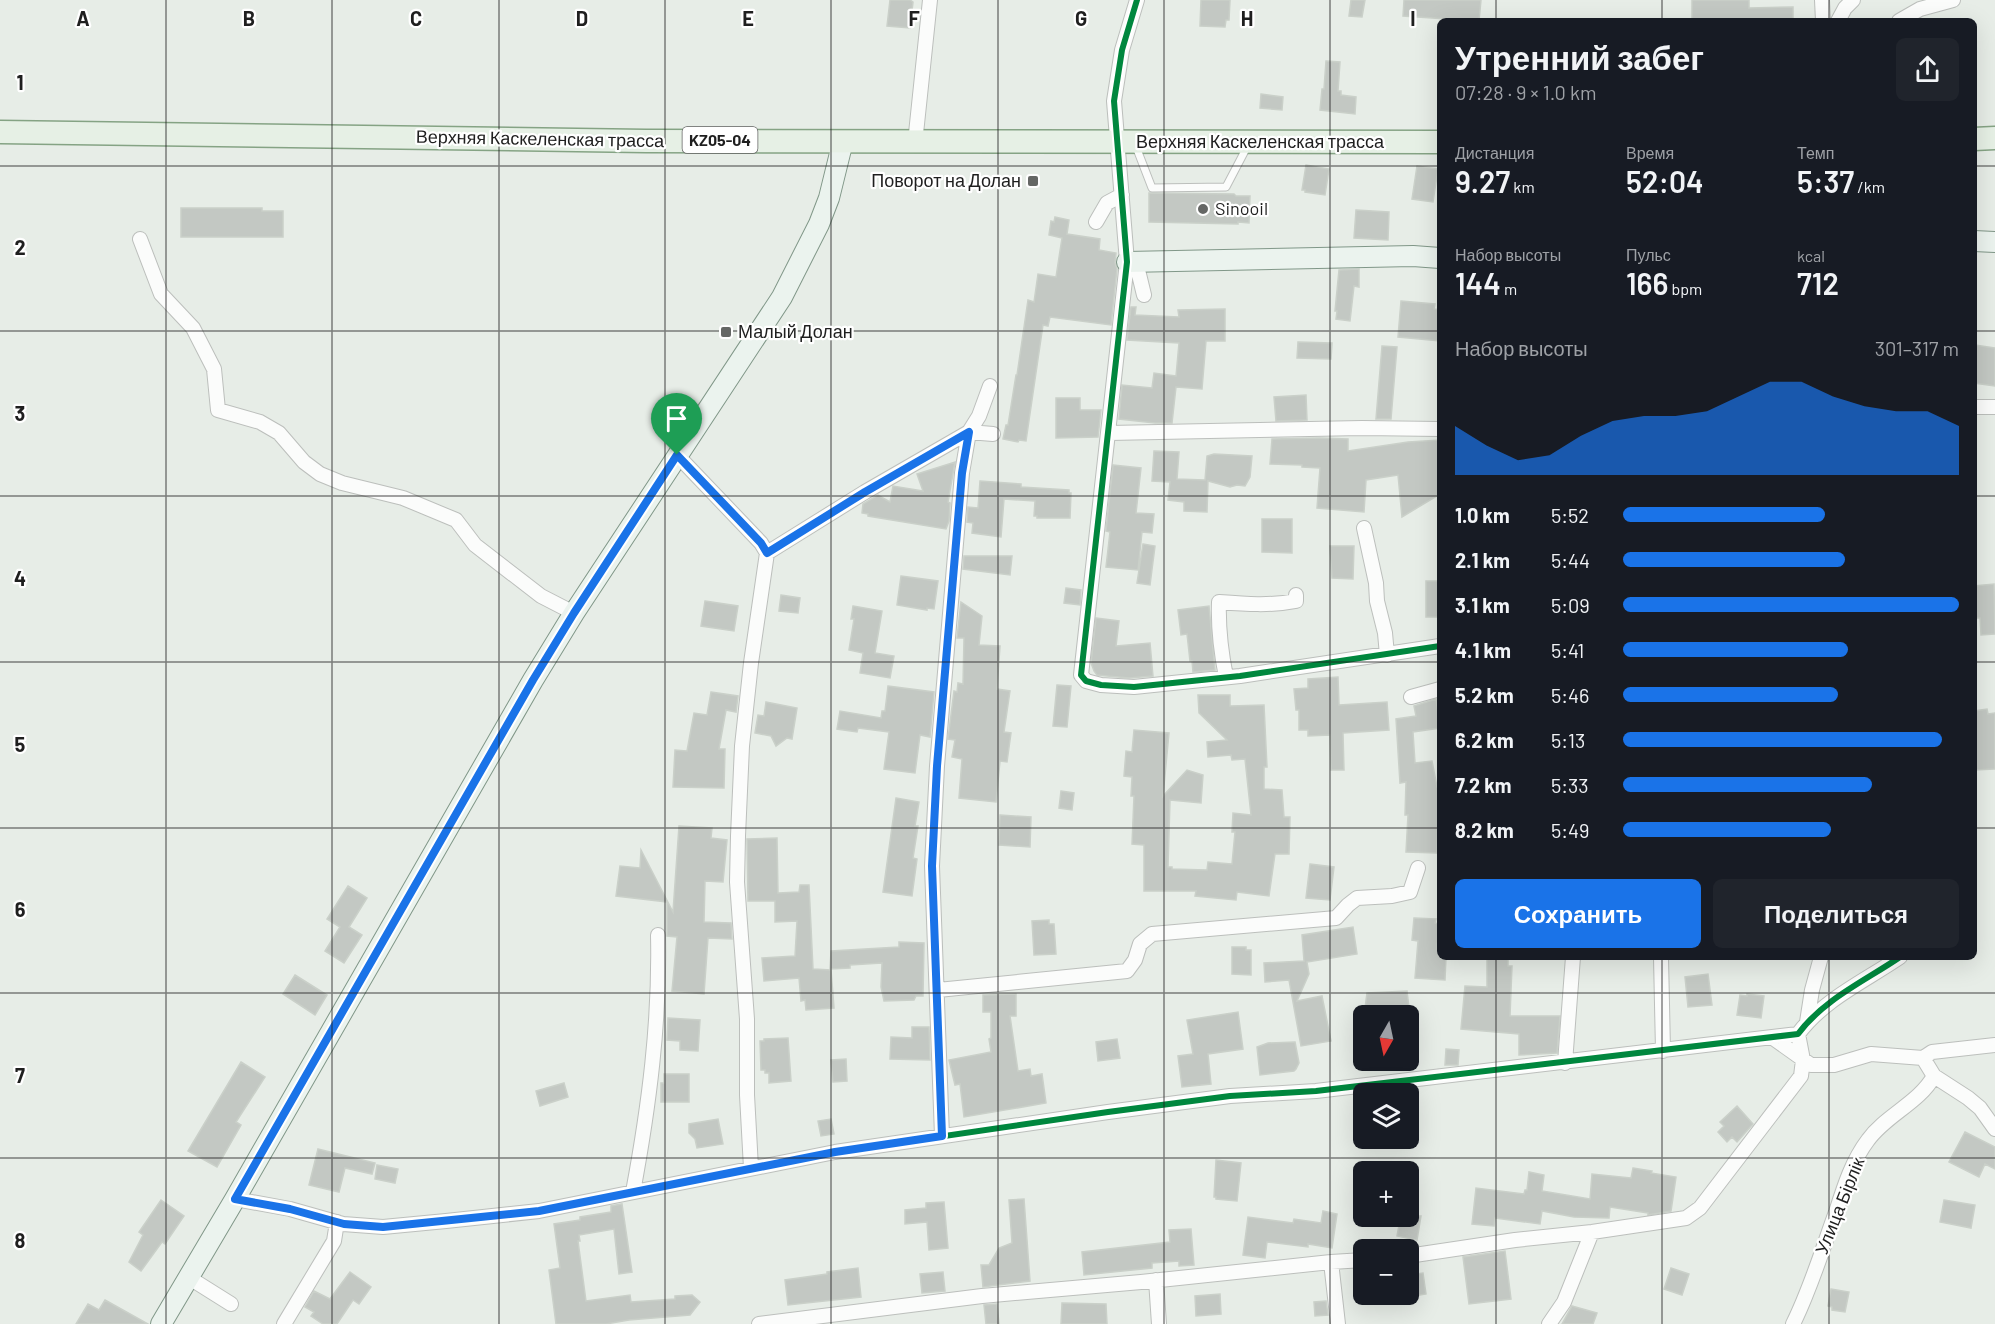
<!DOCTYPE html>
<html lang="ru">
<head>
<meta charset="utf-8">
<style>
	:root { --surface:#171b24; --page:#20242c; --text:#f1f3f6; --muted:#9ea1a6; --accent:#1a73e8 }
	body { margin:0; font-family:Barlow,sans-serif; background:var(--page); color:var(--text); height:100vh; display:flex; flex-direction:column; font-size:22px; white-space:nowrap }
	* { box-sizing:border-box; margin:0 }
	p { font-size:20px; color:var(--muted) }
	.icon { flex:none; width:33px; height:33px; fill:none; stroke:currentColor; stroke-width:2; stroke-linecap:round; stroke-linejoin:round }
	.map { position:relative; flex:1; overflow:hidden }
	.side { position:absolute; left:1437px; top:18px; width:540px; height:942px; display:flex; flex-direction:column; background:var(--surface); border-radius:9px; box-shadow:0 6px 24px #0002 }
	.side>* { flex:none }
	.needle { width:39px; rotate:189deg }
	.fabs { position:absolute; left:1353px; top:1005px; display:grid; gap:12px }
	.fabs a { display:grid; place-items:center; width:66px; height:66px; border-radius:9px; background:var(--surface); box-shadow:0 6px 24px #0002; font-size:30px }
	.pin { position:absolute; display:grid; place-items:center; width:51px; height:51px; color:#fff; margin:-62px -26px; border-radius:50% 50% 50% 0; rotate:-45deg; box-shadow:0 0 6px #0007 }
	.pin .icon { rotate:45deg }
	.round { display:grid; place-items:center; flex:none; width:63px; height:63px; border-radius:9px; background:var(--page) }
	.overview { display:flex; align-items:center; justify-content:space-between; height:102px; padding:0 18px }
	h1 { font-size:33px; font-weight:600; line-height:45px }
	.metrics { display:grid; grid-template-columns:repeat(3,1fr); gap:9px; height:102px; padding:6px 18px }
	.metrics div { display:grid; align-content:center }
	.metrics b { font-size:30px; font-weight:600 }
	.metrics small { font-size:16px; font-weight:400 }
	.metrics p { font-size:16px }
	.chart { height:168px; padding:12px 18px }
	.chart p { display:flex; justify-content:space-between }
	.chart svg { width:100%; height:108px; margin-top:6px; fill:var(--accent); opacity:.7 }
	.button { display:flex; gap:12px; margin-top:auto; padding:12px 18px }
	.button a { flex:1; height:69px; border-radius:9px; background:var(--accent); color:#fff; font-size:24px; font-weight:600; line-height:69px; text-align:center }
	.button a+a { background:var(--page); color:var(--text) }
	ul { padding:0 18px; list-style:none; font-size:20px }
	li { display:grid; grid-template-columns:96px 72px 1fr; align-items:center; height:45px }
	li i { height:15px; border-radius:8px; background:var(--accent) }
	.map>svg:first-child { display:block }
	.building { fill:#c3c8c3; stroke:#cad0c9; stroke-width:1.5 }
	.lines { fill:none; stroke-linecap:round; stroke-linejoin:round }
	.lane-casing { stroke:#bcbfbc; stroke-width:9 }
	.street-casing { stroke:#bcbfbc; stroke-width:16 }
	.secondary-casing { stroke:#809788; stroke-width:22 }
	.primary-casing { stroke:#85a384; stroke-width:25 }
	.lane { stroke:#fbfcfb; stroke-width:7 }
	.street { stroke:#fbfcfb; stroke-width:14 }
	.secondary { stroke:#ebf3ee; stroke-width:20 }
	.primary { stroke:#e6f0e5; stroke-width:22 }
	.cycleway-casing { stroke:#fff; stroke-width:10 }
	.cycleway { stroke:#00873e; stroke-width:6 }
	.route-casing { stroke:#fff; stroke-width:12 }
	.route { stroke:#1a73e8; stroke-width:8 }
	.grid { fill:none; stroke:#1f1f1f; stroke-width:1.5; stroke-opacity:0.55 }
	.poi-dot { fill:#656765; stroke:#fff; stroke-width:2 }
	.labels { text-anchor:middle; stroke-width:4.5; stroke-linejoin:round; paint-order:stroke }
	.shield { fill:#fff; stroke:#626262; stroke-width:1.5 }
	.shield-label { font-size:16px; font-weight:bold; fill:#1f1f1f }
	.street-label { font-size:18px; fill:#1f1f1f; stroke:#fff }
	.poi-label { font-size:18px; fill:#1f1f1f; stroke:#fff; text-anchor:start }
	.grid-label { font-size:20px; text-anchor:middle; font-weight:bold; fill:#1f1f1f; stroke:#fff; stroke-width:4.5; stroke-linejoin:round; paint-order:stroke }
</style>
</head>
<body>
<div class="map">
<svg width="1995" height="1324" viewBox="0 0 1995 1324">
	<rect width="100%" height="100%" fill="#e7ede7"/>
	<path class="building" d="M890,0h20l3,2 -3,26 -23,-2z
		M1201,0h29l-1,20h-3l-1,7 -25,-1z
		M1351,0h14l-3,17 -13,-1z
		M1404,0h77l-2,21h-32v-2l-44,-3z
		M1692,0h57v8l44,-1v14h-101z
		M1326,61l14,1 -2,29h3v4l15,2 -1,17 -35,-4 2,-21h2z
		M1261,94l22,3 -1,13 -22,-2z
		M1306,165l23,4 -4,26 -20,-3v-2h-3z
		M1417,166l21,3 -5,33 -21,-3z
		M1149,193l85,1 2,2h14l-1,27 -11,-1v2l-89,-2z
		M181,208h81v3h21v26h-102z
		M1356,210l33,2 -1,28 -34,-2z
		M1055,217l14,3 -2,14 33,5 -1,11 17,3 -1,10 2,6 -6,56 -61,-8 -2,9 -5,-1 -17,116 -7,-1 -1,2 -15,-3 3,-14h2l8,-50h1l11,-75 6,2 4,-28 18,3 6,-39 -13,-3 2,-14 3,1z
		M1359,269v18l-5,-1 -4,35 -14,-2 1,-8h-2l4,-41z
		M1401,301l34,3 -1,5 6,1v31l-42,-4z
		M1131,307h5l-1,8 44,2 -1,-7 47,-1v32h-19l-4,48 -26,-2 -4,36h-17l-36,-4 3,-34 30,3 2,-15 22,3 3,-33 -52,-3z
		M1298,342l34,1 -1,16 -34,-1z
		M1975,345l20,3v38l-21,-3z
		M1382,346l15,1 -6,72h-15z
		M1306,395l1,25 -31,1 -2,-24z
		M1056,398h24v12h21l-3,27 -42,1z
		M1320,438l28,1v12l60,-9 32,-2v54l-38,23 -4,-42 -32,5 -2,32 -47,-4 3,-40 -18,-1v-2l-32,-1 2,-25z
		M1154,451l25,1 -2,27 28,1 2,-24 7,-2 38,2 -2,21 -5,9 -8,-1 -7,2 -22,-6 -1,31 -23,-1v-9l-16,-2 2,-18 -18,-1z
		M955,462l-7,40 2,1 -1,18 -3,8 -78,-13v-2l-6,-1 1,-9 15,-9 12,7 3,-16 30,5 -6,-17z
		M1113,465l28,3 -5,45 18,1 -2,19 -10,-1 -4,38 -32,-3 4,-35 -4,-1z
		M980,481l41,3v3l48,3v3h2l-1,25h-33v-2h-3l1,-15 -31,-2 -3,38 -29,-4 1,-10 -6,-1 1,-15 10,1z
		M1262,519h30v34l-30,-1z
		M1143,544l12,2 -5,39 -13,-2z
		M1330,546h24l-1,33 -21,-1z
		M964,556h48l-2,19 -47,-6z
		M901,576l37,5 -4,28 -7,-1v2l-30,-5z
		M1426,581h14v36h-14z
		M1994,584l1,50 -14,1 -1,-17h-6v-32z
		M1066,588l15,2 -1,15 -16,-2z
		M781,595l19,3 -2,15 -19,-2z
		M705,601l33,5 -4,25 -33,-5z
		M961,602l21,14 -3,29 21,1 -3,43 13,2 -6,41 7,1 -4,29 -7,-1 -4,41 -37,-4 3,-39 -10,-2 3,-17 -7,-1 6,-48 3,1 1,-9 5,1 1,-46h-7z
		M853,606l29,5 -7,42 19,3 -4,22 -30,-5 3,-20 -14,-3 5,-31h-3z
		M1209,606l6,64 -22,2 -1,-11h-2l-3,-27 -6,1 -3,-25z
		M1096,618l23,3 -3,25 34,-3 3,33 -24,2 -22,-2 -10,-1 -3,-4 -3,-8z
		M1338,677l1,28 48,-3 2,28 -46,3 1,37h-13l-1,-35 -22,1v-6h-9v-20h-3l-2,-21 14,-1v-9z
		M1057,685l14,1 -4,41 -14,-1z
		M888,686l46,6 -4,45 -10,-2 -5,38 -31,-4 5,-37 -31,-4 -1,4 -20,-3 3,-18 41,7 1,-7h3z
		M711,692l27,4 -2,16 -10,-2 -7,39h6l-1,39 -51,-1 2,-37 12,1 7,-38 13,2z
		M1198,695h32v11l34,-1 3,62h-3v22l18,1 2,27h6l-1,37h-14l-6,42 -32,-4 -1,8 -41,-4 1,-5h-52v-46l-12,-1 2,-48h-3l1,-19 -8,-1 2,-25 6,1 2,-22 35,3 -6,63 24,-26 16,5 -2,28 -31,-3 -2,67h4v2l35,1 1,-8 24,2 3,-32h-3l1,-19 18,2 -6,-56 -13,1 -1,-5 -23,2 -1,-15 20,-2 -28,-27z
		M1436,699l4,29 -27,4 2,31 17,-2 5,26h3v29h-2l-1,37 -31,-1 2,-37h-3l1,-33 -6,1 -4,-64 20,-3 -2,-10z
		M766,702l31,6 -5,31 -5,-1 -11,8 -5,-10 -16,-3 3,-18 6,1z
		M1987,709l1,5 7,-1v56l-20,1 -1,-59z
		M1061,791l13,2 -2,17 -13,-2z
		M896,798l23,4 -4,24h3l-5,32 4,1 -5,37 -29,-4z
		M1000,815l31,2 -1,30 -31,-2z
		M679,826l33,2 -1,10 16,2 -4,42 -18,-1 -1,41 27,1 1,16 -24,-1 -4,56 -32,-3 5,-54 -10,-1v-34l-51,-6 4,-30 20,2 1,-18 32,62z
		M777,838l1,55 21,-1 1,-7h9l4,84 18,1 3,38 -28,2 -1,-10 -4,1 -2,-23 -35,3 -2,-23 33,-2 2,-35 -22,1v-21h-27l-1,-62z
		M1310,864l24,3 -4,33 -24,-2z
		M348,886l19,12 -18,29 13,8 -18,28 -19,-12 15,-24 -13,-8z
		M1414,918l22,1 -1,4 4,1 -2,25 3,1v7h6l-1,23 -30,-2 3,-37 -6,-1z
		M1049,920v4h5l2,30 -22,1 -2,-34z
		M1353,927l4,27 -50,8 2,12 -12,27 25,-5 9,45 -30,5 -12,-66 -24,2 -1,-19 40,-2 -2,-26z
		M899,942l25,1 -1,53h-7l-2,4 -30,1 -3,-14 1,-24 -32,2v3l-20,1 1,-18 68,-4z
		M1232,947h14v3h5v25l-19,-1z
		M1487,957h21v9h4l-2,50h50l-3,37 -38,2v-21l-58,-5 4,-43 22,1z
		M1708,974l4,31 -24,2 -3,-30z
		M295,975l32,20 -12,20 -32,-21z
		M1407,991l3,25h-46l3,-23z
		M1016,994v22h-6l8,55 12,-2 1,7 11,-2 4,29 -82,14 -4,-33 -5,1 -6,-25 42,-8 -2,-13 2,-1v-26h-8v-17z
		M1747,994l17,2 -3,22 -24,-3 3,-20 7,1z
		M1238,1012l5,37 -35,5 3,30 -29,3 -4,-31 15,-2 -6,-34z
		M668,1018l32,2 -2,31 -18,-1v-9l-13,-1z
		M912,1027h17l1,33 -40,-1 1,-22 21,1z
		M788,1038l3,43 -22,2v-10h-4v-3h-4l-1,-29h4v-2z
		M1117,1039l3,19 -22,3 -2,-19z
		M1295,1042l4,21 -3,6 -2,2 -34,4 -3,-28 11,-4z
		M1446,1049l13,1 -1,15h-13z
		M846,1059l1,22 -14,1 -2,-22z
		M241,1062l24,15 -29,45 5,3 -24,42 -29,-16z
		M664,1074h25v28h-28v-19h3z
		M564,1083l4,14 -28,9 -4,-15z
		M1737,1106l16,18 -16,18 -5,-5 -5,5 -9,-10 6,-6 -4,-4z
		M718,1119l5,25 -26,4 -2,-9 -6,-6v-9z
		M831,1119l3,15 -13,2 -3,-15z
		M1965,1132l30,15v22l-10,-5 -6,13 -30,-15z
		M318,1149l57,14 -3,11 -27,-6 -6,24 -30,-7z
		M1216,1160l25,3 -4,38 -21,-2v-2h-2z
		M377,1165l21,4 -3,14 -20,-4z
		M1633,1168l19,3 -1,2 25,4 -5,34 -23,4v-2l-38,-6 -1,11 -35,-1 -32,-6 -2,13 -45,-6 -1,8 -22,-2 4,-36 48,6 1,-4h2l2,-18 15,3 -2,16 48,8 2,-25 39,4z
		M1024,1199l6,82 -47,6 -2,-22h8l10,-17 13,-5 -3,-43z
		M161,1200l23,16 -19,28 -3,-2 -21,29 -12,-9 14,-27 -4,-3z
		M1944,1200l31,5 -4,23 -31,-6z
		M944,1202l4,46 -19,2 -2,-28 -22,2v-14l21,-2v-5z
		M622,1204l10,68 -13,2 -5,-45 -35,6 1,6h-2l8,60 44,-6 1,7 44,-3v-3l17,-1 8,7 -10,13 -61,5 -23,4h-50l-7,-54 11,-2 -6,-44 26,-4v-3l31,-5v-6z
		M1323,1211l14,3 -5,34 -24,-4v3l-41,-5 -2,16 -22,-3 5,-38 45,6 1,-4 27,4z
		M1404,1216h17l-4,24 -20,-4 3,-16 3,1z
		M1191,1229l3,36 -15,1v-5l-27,2v5l-68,7 -2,-23 88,-10 -1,-12z
		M1505,1251l6,48 -42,5 -6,-47z
		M858,1268l3,29 -73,8 -3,-25 42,-6v-2z
		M1671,1268l18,6 -7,21 -18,-6z
		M350,1272l21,15 -12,17 -6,-4 -16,24h-14l-12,-8 3,-4 -9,-5 9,-16 16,8z
		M943,1272l2,19 -23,2 -2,-19z
		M1423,1273l3,21 -18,3v-22z
		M1831,1289l18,3 -4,20 -13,-2v-3l-4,-1z
		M1220,1294l1,20 -25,2 -1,-20z
		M105,1300l43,24h-72l12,-20 11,6z
		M1326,1301l2,14 -13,1 -1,-14z
		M1062,1303l44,1 1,20h-46z
		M997,1304l2,20h-13l-2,-19z
		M1572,1306l25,7 -4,11h-31z"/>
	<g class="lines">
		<g class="lane-casing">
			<path id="lane" d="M1135,144l17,44 74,-1 22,-42"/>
		</g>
		<g class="street-casing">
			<path id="street" d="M1137,0l-15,50 -8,51 13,161 -46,413 5,6 15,4 33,2 106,-11 200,-30
				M1822,0l1,21
				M1838,21l7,-13 8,-8
				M1899,21l21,-12 33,-9
				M915,143l15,-143
				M1096,222l11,-19 15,-8
				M140,239l21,55 32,34 21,41 4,41 42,12 19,11 25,29 16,12 22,9 61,15 53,22 19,25 66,51 33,17
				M1136,262l8,33
				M1974,407h21
				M1109,433l253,-5 78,1
				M677,455l84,88 6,10
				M1364,528l12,55 1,18 8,32 2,22
				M1226,677c-5,-25 -8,-49 -7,-75 26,2 52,4 77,-1v-6
				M1411,697l29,-8
				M1661,957l2,94
				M938,990l189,-19 8,-11 5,-16 12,-10 184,-16 12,-13 9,-7 35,-2 18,-4 8,-24
				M1807,1022l5,-32 9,-33
				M1773,1038l38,27h23l37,-11 52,4 11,18 34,22 12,10 15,21
				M1923,1058l9,-6 63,-7
				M1565,1063l8,-106
				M942,1136l-10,-270 5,-100 25,-293 7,-41 24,2
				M751,1168l-4,-73v-76l-10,-137 1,-46 4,-90 9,-83 16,-110 98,-61 104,-60 10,-16 11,-30
				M633,1192c16,-86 27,-170 25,-257
				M235,1199l55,10 53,15 40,3 63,-6 93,-10 296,-59 273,-40 122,-16 86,-5 482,-57c26,-35 67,-53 102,-77
				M1408,1256l107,-16 77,-8 94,-14 14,-10 101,-132 2,-16 -5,-26
				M1331,1262l7,62
				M188,1277l43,27
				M1156,1280l3,44
				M284,1324l50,-83 3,-19
				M759,1324l223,-28 159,-14 190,-20 33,-2
				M1549,1324l15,-22 28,-70
				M1793,1324c18,-36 29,-74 43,-112 8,-25 16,-51 32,-72 18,-25 51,-37 66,-64"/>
		</g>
		<g class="secondary-casing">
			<path id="secondary" d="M1974,241l21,1
				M1127,262l286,-6 27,2
				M161,1324l74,-125 298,-519 41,-67 208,-316 37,-73 10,-26 14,-57"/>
		</g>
		<g class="primary-casing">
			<path id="primary" d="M0,132l646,9 794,1
				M1974,139l21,-1"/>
		</g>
		<use href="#lane" class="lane"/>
		<use href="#street" class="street"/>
		<use href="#secondary" class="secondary"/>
		<use href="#primary" class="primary"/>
		<g class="cycleway-casing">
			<path id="cycleway" d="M1137,0l-15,50 -8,51 13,161 -46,413 5,6 15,4 33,2 106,-11 200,-30
				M235,1199l55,10 53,15 40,3 63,-6 93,-10 296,-59 273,-40 122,-16 86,-5 482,-57c26,-35 67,-53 102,-77"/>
		</g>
		<use href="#cycleway" class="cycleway"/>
	</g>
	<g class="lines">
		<g class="route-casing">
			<path id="route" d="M969,432l-7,41 -25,293 -5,100 10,270 -107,16 -296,59 -156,16 -39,-3 -54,-15 -55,-10 298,-519 41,-67 103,-158 84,88 6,10 98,-61z"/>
		</g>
		<use href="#route" class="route"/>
	</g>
	<path class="grid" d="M166,0v1324M332,0v1324M499,0v1324M665,0v1324M831,0v1324M998,0v1324M1164,0v1324M1330,0v1324M1496,0v21M1662,0v21M1829,0v21M0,166h1440M1974,166h21M0,331h1440M1974,331h21M0,496h1440M1974,496h21M0,662h1440M1974,662h21M0,828h1440M1974,828h21M1496,957v367M1662,957v367M1829,957v367M0,993h1995M0,1158h1995"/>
	<g class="poi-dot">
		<rect x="1027" y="175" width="12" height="12" rx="3"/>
		<circle cx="1203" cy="209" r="6"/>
		<rect x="720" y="326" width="12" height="12" rx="3"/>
	</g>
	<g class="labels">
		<rect class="shield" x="682.5" y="127" width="75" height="26" rx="4.5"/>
		<g class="shield-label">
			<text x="720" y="146">KZ05-04</text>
		</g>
		<g class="street-label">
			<text transform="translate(540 139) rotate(1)" y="6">Верхняя Каскеленская трасса</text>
			<text x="1260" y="148">Верхняя Каскеленская трасса</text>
			<text transform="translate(1840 1206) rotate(-68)" y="6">Улица Бірлік</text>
		</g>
		<g class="poi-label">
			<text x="1021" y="187" text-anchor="end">Поворот на Долан</text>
			<text x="1215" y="215">Sinooil</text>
			<text x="738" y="338">Малый Долан</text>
		</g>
	</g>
	<g class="grid-label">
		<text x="83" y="26">A</text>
		<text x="249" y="26">B</text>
		<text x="416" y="26">C</text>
		<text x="582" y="26">D</text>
		<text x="748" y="26">E</text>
		<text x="914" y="26">F</text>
		<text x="1081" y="26">G</text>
		<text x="1247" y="26">H</text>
		<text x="1413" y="26">I</text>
		<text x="20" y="90">1</text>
		<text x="20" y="255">2</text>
		<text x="20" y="421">3</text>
		<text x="20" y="586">4</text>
		<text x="20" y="752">5</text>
		<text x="20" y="917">6</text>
		<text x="20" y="1083">7</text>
		<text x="20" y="1248">8</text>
	</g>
</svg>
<div class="fabs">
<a><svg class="needle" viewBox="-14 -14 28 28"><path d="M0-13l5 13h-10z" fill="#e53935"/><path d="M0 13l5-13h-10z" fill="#9ea1a6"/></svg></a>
<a><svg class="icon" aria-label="layers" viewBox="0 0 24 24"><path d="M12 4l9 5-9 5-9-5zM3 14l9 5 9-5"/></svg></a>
<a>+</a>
<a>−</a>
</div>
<div class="pin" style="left:677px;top:455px;background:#1e9e55"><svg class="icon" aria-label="arrive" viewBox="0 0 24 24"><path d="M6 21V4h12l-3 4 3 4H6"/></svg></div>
<section class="side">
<div class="overview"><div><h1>Утренний забег</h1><p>07:28 · 9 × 1.0 km</p></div><a class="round"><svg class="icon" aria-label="share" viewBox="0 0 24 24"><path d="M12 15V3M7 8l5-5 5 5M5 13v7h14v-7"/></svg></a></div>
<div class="metrics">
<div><p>Дистанция</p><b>9.27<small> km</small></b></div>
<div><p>Время</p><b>52:04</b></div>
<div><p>Темп</p><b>5:37<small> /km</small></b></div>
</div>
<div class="metrics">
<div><p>Набор высоты</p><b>144<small> m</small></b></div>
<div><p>Пульс</p><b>166<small> bpm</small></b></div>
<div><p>kcal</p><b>712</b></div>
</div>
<div class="chart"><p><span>Набор высоты</span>301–317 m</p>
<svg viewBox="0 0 160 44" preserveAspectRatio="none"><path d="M0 44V24L10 32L20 38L30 36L40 28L50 22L60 20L70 20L80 18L90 12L100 6L110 6L120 12L130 16L140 18L150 18L160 24V44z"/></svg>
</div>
<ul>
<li><b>1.0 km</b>5:52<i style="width:60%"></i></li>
<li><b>2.1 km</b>5:44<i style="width:66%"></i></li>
<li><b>3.1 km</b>5:09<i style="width:100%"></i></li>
<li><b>4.1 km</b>5:41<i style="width:67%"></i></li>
<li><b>5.2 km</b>5:46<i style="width:64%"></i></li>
<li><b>6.2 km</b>5:13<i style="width:95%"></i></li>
<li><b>7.2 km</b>5:33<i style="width:74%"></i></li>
<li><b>8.2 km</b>5:49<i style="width:62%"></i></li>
</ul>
<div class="button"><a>Сохранить</a><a>Поделиться</a></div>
</section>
</div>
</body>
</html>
